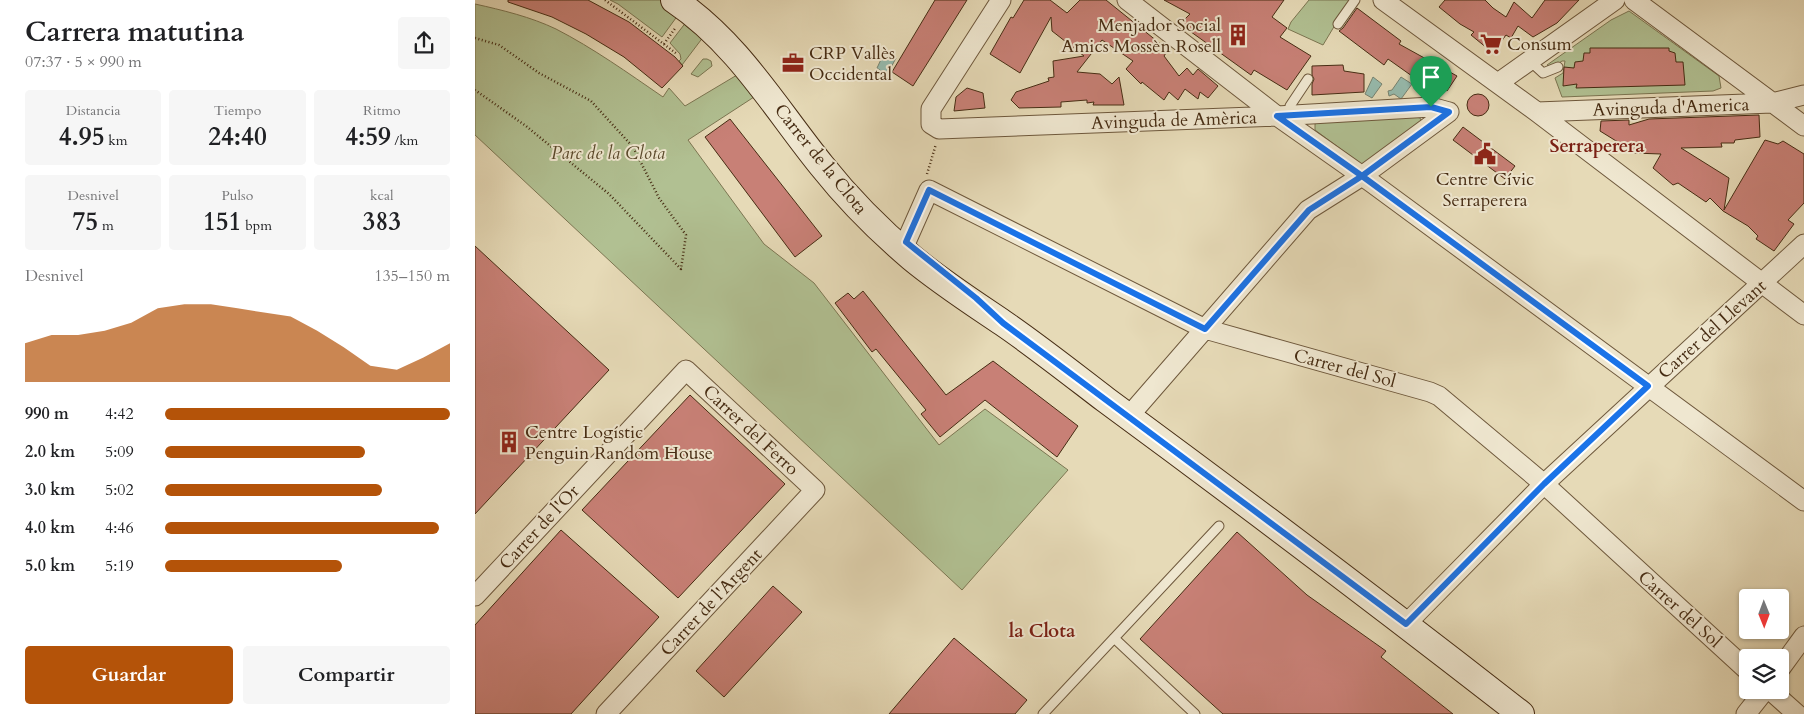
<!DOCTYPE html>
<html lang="es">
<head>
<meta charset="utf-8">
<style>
	:root { --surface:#fff; --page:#f6f6f6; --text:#202124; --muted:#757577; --accent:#b45309 }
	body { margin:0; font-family:Cardo,serif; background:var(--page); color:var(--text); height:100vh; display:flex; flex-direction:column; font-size:19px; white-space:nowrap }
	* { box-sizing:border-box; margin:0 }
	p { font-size:16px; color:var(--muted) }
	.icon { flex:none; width:28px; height:28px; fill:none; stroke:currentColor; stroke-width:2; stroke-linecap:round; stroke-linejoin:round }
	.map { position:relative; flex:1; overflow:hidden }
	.details { display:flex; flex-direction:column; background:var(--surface); width:475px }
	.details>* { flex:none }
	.needle { width:32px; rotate:179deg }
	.controls { position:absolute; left:1264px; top:589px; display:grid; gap:10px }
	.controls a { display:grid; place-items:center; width:50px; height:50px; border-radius:5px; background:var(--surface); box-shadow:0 1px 4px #0004; font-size:25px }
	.pin { position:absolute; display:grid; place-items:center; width:42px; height:42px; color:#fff; margin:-51px -21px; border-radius:50% 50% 50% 0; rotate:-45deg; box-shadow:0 0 5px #0007 }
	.pin .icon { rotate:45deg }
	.round { display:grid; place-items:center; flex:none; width:52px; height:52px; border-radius:5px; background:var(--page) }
	.summary { display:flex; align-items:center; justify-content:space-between; height:85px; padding:0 25px }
	h1 { font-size:28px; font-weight:600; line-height:38px }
	.metrics { display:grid; grid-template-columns:repeat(3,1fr); gap:8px; height:85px; padding:5px 25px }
	.metrics div { display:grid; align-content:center; border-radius:5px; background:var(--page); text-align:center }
	.metrics b { font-size:25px; font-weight:600 }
	.metrics small { font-size:14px; font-weight:400 }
	.metrics p { font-size:14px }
	.chart { height:140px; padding:10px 25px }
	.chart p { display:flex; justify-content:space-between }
	.chart svg { width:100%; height:90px; margin-top:5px; fill:var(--accent); opacity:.7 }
	.primary-button { display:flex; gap:10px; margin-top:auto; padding:10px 25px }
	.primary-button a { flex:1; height:58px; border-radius:5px; background:var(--accent); color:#fff; font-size:20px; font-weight:600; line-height:58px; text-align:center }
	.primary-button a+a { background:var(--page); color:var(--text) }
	ul { padding:0 25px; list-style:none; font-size:16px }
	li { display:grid; grid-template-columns:80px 60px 1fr; align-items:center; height:38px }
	li i { height:12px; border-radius:6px; background:var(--accent) }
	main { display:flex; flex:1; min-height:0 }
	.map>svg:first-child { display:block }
	.green { fill:#b1c092; stroke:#7c7652 }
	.water { fill:#96bbae; stroke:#768270 }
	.building { fill:#c88076; stroke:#462c13 }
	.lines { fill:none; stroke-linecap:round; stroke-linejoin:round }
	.lane-casing { stroke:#6e583c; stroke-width:11 }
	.street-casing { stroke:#6e583c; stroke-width:21 }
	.secondary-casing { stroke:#462c13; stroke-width:28 }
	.path { stroke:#462c13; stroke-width:2.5; stroke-dasharray:1 2.5; stroke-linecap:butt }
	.lane { stroke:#efe7d0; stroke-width:9 }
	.street { stroke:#efe7d0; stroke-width:19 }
	.secondary { stroke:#efe7d0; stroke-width:26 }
	.route-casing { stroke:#fff; stroke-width:10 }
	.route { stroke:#1a73e8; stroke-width:6 }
	.labels { text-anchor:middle; stroke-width:4; stroke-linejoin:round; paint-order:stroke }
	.poi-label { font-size:18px; fill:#462c13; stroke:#efe7d0; text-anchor:start }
	.street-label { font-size:18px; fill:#462c13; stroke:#efe7d0 }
	.park-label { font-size:18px; font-style:italic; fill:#5b4a2c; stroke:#efe7d0 }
	.neighbourhood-label { font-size:19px; font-weight:bold; fill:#7a1f14; stroke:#efe7d0 }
</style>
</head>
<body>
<main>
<section class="details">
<div class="summary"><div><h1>Carrera matutina</h1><p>07:37 · 5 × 990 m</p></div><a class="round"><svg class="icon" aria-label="share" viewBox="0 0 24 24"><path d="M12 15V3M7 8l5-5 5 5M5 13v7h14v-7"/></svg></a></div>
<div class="metrics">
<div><p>Distancia</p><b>4.95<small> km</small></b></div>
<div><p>Tiempo</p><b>24:40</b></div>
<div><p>Ritmo</p><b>4:59<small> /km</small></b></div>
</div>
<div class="metrics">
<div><p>Desnivel</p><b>75<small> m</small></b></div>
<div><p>Pulso</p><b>151<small> bpm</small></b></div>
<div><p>kcal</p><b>383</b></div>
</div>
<div class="chart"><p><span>Desnivel</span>135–150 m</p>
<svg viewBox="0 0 160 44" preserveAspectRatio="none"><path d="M0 44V25L10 21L20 21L30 19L40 15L50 8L60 6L70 6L80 8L90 10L100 12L110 19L120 27L130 36L140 38L150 32L160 25V44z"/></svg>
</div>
<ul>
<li><b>990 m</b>4:42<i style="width:100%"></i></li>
<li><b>2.0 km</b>5:09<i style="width:70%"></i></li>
<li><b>3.0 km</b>5:02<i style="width:76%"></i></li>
<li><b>4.0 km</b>4:46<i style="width:96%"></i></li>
<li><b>5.0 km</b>5:19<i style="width:62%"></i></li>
</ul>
<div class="primary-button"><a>Guardar</a><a>Compartir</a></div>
</section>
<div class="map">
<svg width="1329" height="714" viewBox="0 0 1329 714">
	<rect width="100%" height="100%" fill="#e6dab7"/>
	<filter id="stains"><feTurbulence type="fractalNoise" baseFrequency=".004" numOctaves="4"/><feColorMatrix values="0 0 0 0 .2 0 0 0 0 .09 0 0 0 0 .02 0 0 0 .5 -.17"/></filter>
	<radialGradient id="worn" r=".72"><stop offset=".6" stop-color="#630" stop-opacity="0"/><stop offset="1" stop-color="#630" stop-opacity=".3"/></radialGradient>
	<path class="green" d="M135,0h52l19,11 -19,26 -44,-33z
		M834,0h41l-27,45 -35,-16 3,-7z
		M0,4c27,6 56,13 81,25 37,19 72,44 107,68l6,-9 16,18 52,-31 17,22 -66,43 76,104 50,39 125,162 46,-36 83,61 -106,120 -487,-455z
		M1154,11l90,65 2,12 -8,3 -151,6 -7,-19 8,-5 2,-12h-3l-11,7 -4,-3 64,-45z
		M215,17l17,15 -25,33 -3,-4 2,-2 -1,-5 -10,-11z
		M228,59h4l4,2 1,5 -14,11 -7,-3z
		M941,117l4,1 3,6 -54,40h-8l-46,-34v-6l5,-2z"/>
	<path class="water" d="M410,51l11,7 -9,17 -10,-7z
		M898,77l9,7 -10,14 -7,-4z
		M926,77l11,7 -11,15 -7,-5 -5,2 -1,-5 4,-1z"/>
	<path class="building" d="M33,0h80l41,22 46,35 8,9 -21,22 -38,-31 -38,-23 -34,-17 -44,-15z
		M460,0h32l-54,86 -21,-14z
		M549,0h26l17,13 13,-13h26l62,50 -4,6 15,20 8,-8 6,7 5,-6 20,17 -10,12 -8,-6 -2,7 -13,-10 -7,11 -9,-8 -5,8 -22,-18 -1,2 -15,-15 7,-8 -31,-21 -25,32 23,2 12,10 7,-7 5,28h-31l1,-3 -7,1v-3l-26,2v5l-42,1 -8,-8 5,-8 33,-11 -1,-3 6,-1 -1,-16 31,-5 -32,-25 -1,-14 -31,56 -30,-19 21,-37 2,1z
		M689,0h120l-12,17 15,11 -7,9 31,19 -24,34 -33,-20 -3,5 -71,-51 10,-10z
		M970,0h40l8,8 13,9 8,-15 18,16 13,-18h34l-22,23 -24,14 -15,-11 -7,12 -5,-3 -13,18 -22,-18 3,-3 -14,-8 -21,-17z
		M882,8l44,33 -2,3 58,32 -10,15 -23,-18 -5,8 -31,-22 -4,6 -45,-34 4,-3z
		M1115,48h79v3l6,2 1,9h7l2,23 -109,3 1,-4 -14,2 1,-19 10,1 1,-6 8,-1 1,-8h6z
		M868,65l1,6 20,3v18l-52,3v-11l2,-5 -2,-4v-9z
		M492,88l16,5 2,15 -31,3 2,-14z
		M992 105a11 11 0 1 1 22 0a11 11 0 1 1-22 0Z
		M1284,115l1,22 -25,3 -1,3h-13l1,4 -41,1 48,30 -5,32 41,-70 13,4 5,-3 21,13v49l-16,17 6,4 -20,27 -18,-12 2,-3 -10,-10 -25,-15 -13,-13 -4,4 -28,-19 -5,2 -20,-17 8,-14 -28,-1 -1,-9h-11l-21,-13 1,-10 28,-1v5l20,-6z
		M255,119l92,117 -27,21 -90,-120z
		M988,127l52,39 -10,13 -52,-39z
		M0,246l134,124 -134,144z
		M388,291l83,104 47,-34 85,65 -21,31 -72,-57 -45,37 -19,-23 5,-4 -50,-61 -4,3 -37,-49 13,-10 6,6z
		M215,395l95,89 -107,114 -96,-88z
		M86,530l98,87 -88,97h-96v-89z
		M762,532l70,63 79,56 -5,6 72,57h-230l-83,-75z
		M298,586l29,26 -78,85 -28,-26z
		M479,638l73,62 -12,14h-126z"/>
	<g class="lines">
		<g class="lane-casing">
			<path id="lane" d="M863,24l17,-24
				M1055,61l13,12 15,-6
				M815,106l18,-27
				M639,638l81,76
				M568,714l176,-188"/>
		</g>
		<g class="street-casing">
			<path id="street" d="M526,0l-70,109v15l8,5 338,-13 154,-9 18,5
				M652,0l150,116 95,67 432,318
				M908,0l154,112 267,203
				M1159,0l170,126
				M1023,83l117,-83
				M1062,112l235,-9 32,-8
				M431,242l23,-52 276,139 225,63 9,4 105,88 203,186
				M654,416l179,-206 54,-34 87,-64
				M0,596l211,-226 129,120 -209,224
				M931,624l138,-140 260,-240
				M1305,669l24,-33
				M1295,690l27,24
				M1271,714l19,-24"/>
		</g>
		<g class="secondary-casing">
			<path id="secondary" d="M199,0c64,43 101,108 148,166 27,34 57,64 90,92 29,24 60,44 91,65 35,24 69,51 103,77 140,103 278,207 415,314"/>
		</g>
		<path class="path" d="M130,0l72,54
			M0,38l24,7 40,28 52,28 42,46 26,51 27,37 -5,34 -72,-75 -83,-68 -51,-36
			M189,44l12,-17
			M452,174l9,-30"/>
		<use href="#lane" class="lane"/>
		<use href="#street" class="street"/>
		<use href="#secondary" class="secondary"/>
	</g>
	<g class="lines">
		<g class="route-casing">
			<path id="route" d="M956,107l18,5 -87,64 -53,34 -104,119 -276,-139 -23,52 70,56 27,25 403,301 138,-140 104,-98 -286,-210 -85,-60 154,-9"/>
		</g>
		<use href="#route" class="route"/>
	</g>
	<defs>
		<g id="building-bare" transform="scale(1.725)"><path d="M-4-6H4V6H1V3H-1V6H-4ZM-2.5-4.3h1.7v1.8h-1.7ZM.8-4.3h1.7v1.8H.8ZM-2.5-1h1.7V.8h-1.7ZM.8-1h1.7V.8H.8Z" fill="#8f2418" stroke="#efe7d0" stroke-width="2.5" paint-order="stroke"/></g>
		<g id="supermarket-bare" transform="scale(1.725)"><path d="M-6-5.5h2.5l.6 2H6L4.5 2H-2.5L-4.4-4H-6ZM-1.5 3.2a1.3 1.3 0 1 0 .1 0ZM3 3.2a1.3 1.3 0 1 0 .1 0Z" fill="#8f2418" stroke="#efe7d0" stroke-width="2.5" paint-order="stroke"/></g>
		<g id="office-bare" transform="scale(1.725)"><path d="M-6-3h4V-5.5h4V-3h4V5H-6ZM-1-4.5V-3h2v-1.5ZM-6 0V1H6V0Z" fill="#8f2418" stroke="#efe7d0" stroke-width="2.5" paint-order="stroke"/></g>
		<g id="civic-bare" transform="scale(1.725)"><path d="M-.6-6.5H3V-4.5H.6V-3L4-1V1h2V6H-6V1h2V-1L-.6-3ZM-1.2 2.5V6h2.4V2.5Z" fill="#8f2418" stroke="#efe7d0" stroke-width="2.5" paint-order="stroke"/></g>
	</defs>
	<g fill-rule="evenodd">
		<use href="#building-bare" x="763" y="35"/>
		<use href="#supermarket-bare" x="1016" y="44"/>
		<use href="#office-bare" x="318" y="63"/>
		<use href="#civic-bare" x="1010" y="154"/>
		<use href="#building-bare" x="34" y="442"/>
	</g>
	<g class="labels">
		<g class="poi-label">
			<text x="746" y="31" text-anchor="end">Menjador Social<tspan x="746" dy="21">Amics Mossèn Rosell</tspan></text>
			<text x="1032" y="50">Consum</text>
			<text x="334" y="59">CRP Vallès<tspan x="334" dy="21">Occidental</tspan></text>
			<text x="1010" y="185" text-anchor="middle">Centre Cívic<tspan x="1010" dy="21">Serraperera</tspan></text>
			<text x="50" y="438">Centre Logístic<tspan x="50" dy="21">Penguin Random House</tspan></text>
		</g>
		<g class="street-label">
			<text transform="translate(1196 107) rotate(-2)" y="6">Avinguda d'America</text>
			<text transform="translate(699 120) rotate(-2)" y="6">Avinguda de Amèrica</text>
			<text transform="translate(346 159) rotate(51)" y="6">Carrer de la Clota</text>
			<text transform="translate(1237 329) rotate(-42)" y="6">Carrer del Llevant</text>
			<text transform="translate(870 368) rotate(15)" y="6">Carrer del Sol</text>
			<text transform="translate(276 430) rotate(43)" y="6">Carrer del Ferro</text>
			<text transform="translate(64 527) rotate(-47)" y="6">Carrer de l'Or</text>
			<text transform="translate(236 602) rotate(-47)" y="6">Carrer de l'Argent</text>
			<text transform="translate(1205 609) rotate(42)" y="6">Carrer del Sol</text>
		</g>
		<g class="park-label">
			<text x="133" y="159">Parc de la Clota</text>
		</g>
		<g class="neighbourhood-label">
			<text x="1122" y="152">Serraperera</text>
			<text x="567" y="637">la Clota</text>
		</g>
	</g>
	<rect width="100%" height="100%" filter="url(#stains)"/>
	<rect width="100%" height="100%" fill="url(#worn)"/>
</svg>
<div class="controls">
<a><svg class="needle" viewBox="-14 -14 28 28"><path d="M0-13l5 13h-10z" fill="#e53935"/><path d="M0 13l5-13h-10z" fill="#757577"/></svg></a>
<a><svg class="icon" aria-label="layers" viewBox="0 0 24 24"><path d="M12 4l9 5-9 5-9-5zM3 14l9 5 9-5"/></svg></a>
</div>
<div class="pin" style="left:956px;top:107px;background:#1e9e55"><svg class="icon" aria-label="arrive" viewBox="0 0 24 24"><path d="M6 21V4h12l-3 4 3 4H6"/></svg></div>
</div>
</main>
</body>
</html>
